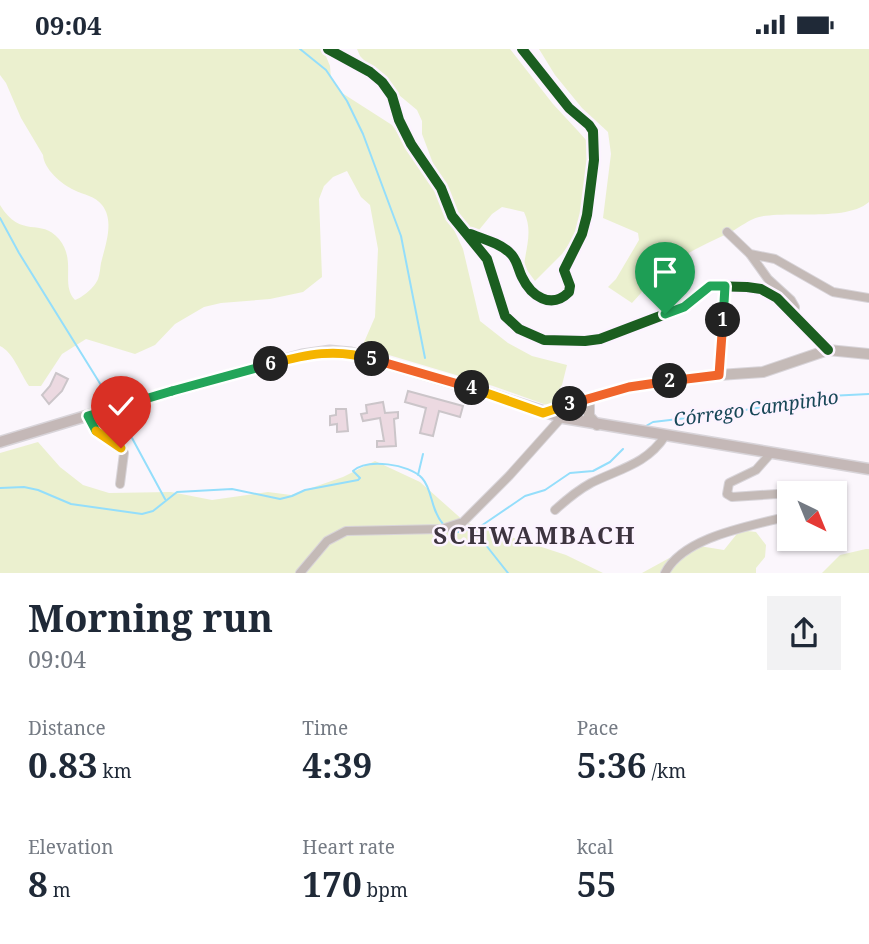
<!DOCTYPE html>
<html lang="en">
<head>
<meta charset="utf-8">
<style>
	:root { --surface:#fff; --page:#f2f2f3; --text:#1f2937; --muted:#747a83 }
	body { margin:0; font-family:"Noto Serif",serif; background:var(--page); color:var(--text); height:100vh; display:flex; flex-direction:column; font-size:26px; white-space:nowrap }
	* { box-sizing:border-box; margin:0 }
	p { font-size:23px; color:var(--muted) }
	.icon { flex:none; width:38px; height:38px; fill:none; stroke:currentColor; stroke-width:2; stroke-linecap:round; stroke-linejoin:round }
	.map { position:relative; height:524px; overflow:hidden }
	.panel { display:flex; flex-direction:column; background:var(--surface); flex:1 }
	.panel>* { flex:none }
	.needle { width:46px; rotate:137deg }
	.buttons { position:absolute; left:777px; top:432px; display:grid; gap:14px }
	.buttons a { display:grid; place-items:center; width:70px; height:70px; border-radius:0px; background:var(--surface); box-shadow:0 2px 5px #0004; font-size:35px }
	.pin { position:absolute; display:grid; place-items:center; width:60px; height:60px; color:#fff; margin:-72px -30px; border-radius:50% 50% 50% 0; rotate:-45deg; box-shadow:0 0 7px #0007 }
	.pin .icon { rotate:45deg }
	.km { position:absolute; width:35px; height:35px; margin:-18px; border-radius:50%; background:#222; color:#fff; font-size:19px; line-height:35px; text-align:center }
	.round { display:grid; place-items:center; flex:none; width:74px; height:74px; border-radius:0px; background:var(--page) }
	.summary { display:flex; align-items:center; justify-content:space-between; height:119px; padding:0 28px }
	h1 { font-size:38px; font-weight:700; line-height:52px }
	.metrics { display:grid; grid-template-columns:repeat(3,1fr); gap:10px; height:119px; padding:7px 28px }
	.metrics div { display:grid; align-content:center }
	.metrics b { font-size:35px; font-weight:700 }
	.metrics small { font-size:19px; font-weight:400 }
	.metrics p { font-size:19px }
	.status { display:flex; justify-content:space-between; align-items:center; height:49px; padding:0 35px; background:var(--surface); direction:ltr }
	.status svg { height:19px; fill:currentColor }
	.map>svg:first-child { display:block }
	.green { fill:#ebf0cf }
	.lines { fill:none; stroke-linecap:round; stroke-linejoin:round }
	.stream { stroke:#94defb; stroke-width:2 }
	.building { fill:#ecd9e1; stroke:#cbc5c9; stroke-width:2 }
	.service-casing { stroke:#d8d4d9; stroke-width:7 }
	.minor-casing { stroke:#d8d4d9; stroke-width:10 }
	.tertiary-casing { stroke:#d8d4d9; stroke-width:12 }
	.secondary-casing { stroke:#d8d4d9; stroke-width:13 }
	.service { stroke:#c4bab7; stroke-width:4.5 }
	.minor { stroke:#c4bab7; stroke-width:8 }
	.tertiary { stroke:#c4bab7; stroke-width:10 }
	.secondary { stroke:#c4b8b7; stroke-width:10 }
	.cycleway-casing { stroke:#fcf3ff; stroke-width:15 }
	.cycleway { stroke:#1b5e20; stroke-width:10 }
	.split-1-casing { stroke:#fff; stroke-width:14 }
	.split-2-casing { stroke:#fff; stroke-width:14 }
	.split-3-casing { stroke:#fff; stroke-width:14 }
	.split-4-casing { stroke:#fff; stroke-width:14 }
	.split-5-casing { stroke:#fff; stroke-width:14 }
	.split-6-casing { stroke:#fff; stroke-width:14 }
	.split-7-casing { stroke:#fff; stroke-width:14 }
	.split-8-casing { stroke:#fff; stroke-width:14 }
	.split-9-casing { stroke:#fff; stroke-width:14 }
	.split-1 { stroke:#22a559; stroke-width:9 }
	.split-2 { stroke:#f0652b; stroke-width:9 }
	.split-3 { stroke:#f0652b; stroke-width:9 }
	.split-4 { stroke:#f5b400; stroke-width:9 }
	.split-5 { stroke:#f0652b; stroke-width:9 }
	.split-6 { stroke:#f5b400; stroke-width:9 }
	.split-7 { stroke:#22a559; stroke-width:9 }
	.split-8 { stroke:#22a559; stroke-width:9 }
	.split-9 { stroke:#f5b400; stroke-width:9 }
	.labels { text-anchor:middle; stroke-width:5; stroke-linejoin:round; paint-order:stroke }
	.water-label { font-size:19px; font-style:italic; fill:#184757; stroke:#fcf3ff }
	.district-label { font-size:24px; font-weight:bold; letter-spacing:2px; fill:#3d343f; stroke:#fcf3ff }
</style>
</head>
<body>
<div class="status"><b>09:04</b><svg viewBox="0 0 49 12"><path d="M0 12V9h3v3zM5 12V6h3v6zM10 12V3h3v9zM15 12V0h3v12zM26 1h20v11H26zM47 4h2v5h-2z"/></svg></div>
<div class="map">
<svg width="869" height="524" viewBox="0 0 869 524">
	<rect width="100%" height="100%" fill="#fbf6fc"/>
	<path class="green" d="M0,0h323l7,17 1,12 11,15 50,32 36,49 35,75 17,72 28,22 24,13 35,9 -5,20 -9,12 -1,10 -59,-21 -131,-39 13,-30 3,-68 -8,-44 -9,-8 -14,-26 -14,6 -9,9 -5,13 3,78 -19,15 -33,7 -49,4 -17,4 -29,17 -20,21 -20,9 -49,-15 -24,15 -21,32h-12c-9,-13 -16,-34 -29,-40v-141c21,35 41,12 59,34 18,22 1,45 16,61 7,-2 20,-13 23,-21 2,-5 2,-11 3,-16 4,-17 14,-42 1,-58 -7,-9 -18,-10 -28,-15 -13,-6 -30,-21 -31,-35l-22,-37 -15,-35 -6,-8z
		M357,0h153l43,55 25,27 8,9 5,20 -10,56 -7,21 -12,17 -27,27 -11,-15c2,-19 9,-35 0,-54l-22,-5 -10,7 -13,16 -12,-1 -14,-25 -7,-20 -12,-18 -12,-32v-13l-5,-11 -24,-20 -33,-34z
		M539,0h330v153c-23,20 -81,8 -110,15 -9,2 -19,10 -28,15 -28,13 -55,25 -78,47 -7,7 -13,16 -21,24l-24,-16 8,-8 23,-39 -1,-7 -35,-15 8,-64 -3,-22 -26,-24 -27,-33z
		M38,393l22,25 23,18 26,8 62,-1 41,8 56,-8 23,3 52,-18 32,-16 45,21 45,40 101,33 37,18h-603v-120z
		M740,481l16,2 10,13 -1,12 -9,11v5h-114l51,-28 31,5z
		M866,500h3v24h-47l18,-18z"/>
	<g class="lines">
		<path class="stream" d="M300,0l26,21 21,31 16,33 38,102 24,122
			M0,169l19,35 90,145
			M646,377l7,-4 68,-8 108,-18 40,-2
			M132,389l33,61
			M418,426l5,-21
			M0,439l24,-1 14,3 33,14 71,10 11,-3 24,-19 55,-3 48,10 12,-3 13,-6 53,-10 2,-2 -7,-7c14,-13 56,-7 69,7 11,12 8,31 21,46
			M474,481l34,43
			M453,482l6,1 22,-6 44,-30 20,-6 25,-17 23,-2 17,-9 13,-13"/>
	</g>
	<path class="building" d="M56,324l12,6 -6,12 -13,13 -7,-9 8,-9z
		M408,342l55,15 -3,11 -21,-6 -6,25 -13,-3 6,-25 -21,-6z
		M383,353l2,11 13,-1v6l-4,1 2,27 -19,1v-6h7l-4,-23 -17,3 -2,-7 6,-1 -1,-8z
		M336,360h10l2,22 -11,1v-8l-7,1v-9l6,-1z"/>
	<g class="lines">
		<g class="service-casing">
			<path id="service" d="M719,326l6,-88"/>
		</g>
		<g class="minor-casing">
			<path id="minor" d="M328,0l42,23 12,10 10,14 7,24 12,24 30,44 11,28 35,43 18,57 14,13 25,11 41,1 15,-2 84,-32 26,-21 37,1 14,2 16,9 51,52
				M727,183l23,22 18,25 23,21 4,7 -1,7
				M470,185c13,5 30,9 40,18 7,6 8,17 12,25 9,19 29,33 47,15l1,-6 -6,-16 18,-36 5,-19 7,-55 -1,-29 -4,-6 -20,-17 -47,-59
				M750,205l25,5 58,33 36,6
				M88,367l7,14 23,14 6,9 -4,31
				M771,404l-15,17 -27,13 -2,11 5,3 60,-4
				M555,461c11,-10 23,-20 36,-27 28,-14 56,-19 74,-47
				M300,524l27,-32 19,-10 96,-2 21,-7 46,-46 52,-58
				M665,524c19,-37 87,-47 124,-57"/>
		</g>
		<g class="tertiary-casing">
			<path id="tertiary" d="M589,349v18l8,9
				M543,364l86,-26 90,-12 44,-3 65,-22 41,4"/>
		</g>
		<g class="secondary-casing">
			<path id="secondary" d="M0,393l116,-35 186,-52 28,-4 21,2 126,37 87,28 305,51"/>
		</g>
		<use href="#service" class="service"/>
		<use href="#minor" class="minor"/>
		<use href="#tertiary" class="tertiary"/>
		<use href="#secondary" class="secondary"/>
		<g class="cycleway-casing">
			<path id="cycleway" d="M328,0l42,23 12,10 10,14 7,24 12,24 30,44 11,28 35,43 18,57 14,13 25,11 41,1 15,-2 84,-32 26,-21 37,1 14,2 16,9 51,52
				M470,185c13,5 30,9 40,19 7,6 8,16 12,24 9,19 29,33 47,15l1,-6 -6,-16 18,-36 5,-19 7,-55 -1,-29 -4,-6 -20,-17 -47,-59"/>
		</g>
		<use href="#cycleway" class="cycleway"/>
	</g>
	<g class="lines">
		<g class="split-1-casing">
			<path id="split-1" d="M665,265l19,-7 26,-21h15l-2,34"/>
		</g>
		<g class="split-2-casing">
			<path id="split-2" d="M670,332l49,-6 4,-55"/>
		</g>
		<g class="split-3-casing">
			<path id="split-3" d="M570,355l59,-17 41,-6"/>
		</g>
		<g class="split-4-casing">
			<path id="split-4" d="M472,339l71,25 27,-9"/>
		</g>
		<g class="split-5-casing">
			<path id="split-5" d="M372,310l100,29"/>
		</g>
		<g class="split-6-casing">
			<path id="split-6" d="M271,315c36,-10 65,-16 101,-5"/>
		</g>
		<g class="split-7-casing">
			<path id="split-7" d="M172,342l99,-27"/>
		</g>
		<g class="split-8-casing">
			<path id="split-8" d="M96,382l-8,-15 84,-25"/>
		</g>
		<g class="split-9-casing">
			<path id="split-9" d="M96,382l25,17"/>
		</g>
		<use href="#split-1" class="split-1"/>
		<use href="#split-2" class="split-2"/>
		<use href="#split-3" class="split-3"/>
		<use href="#split-4" class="split-4"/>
		<use href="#split-5" class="split-5"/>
		<use href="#split-6" class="split-6"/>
		<use href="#split-7" class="split-7"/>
		<use href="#split-8" class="split-8"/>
		<use href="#split-9" class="split-9"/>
	</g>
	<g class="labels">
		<g class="water-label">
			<text transform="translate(756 359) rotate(-8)" y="7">Córrego Campinho</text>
		</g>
		<g class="district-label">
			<text x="535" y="495">SCHWAMBACH</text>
		</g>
	</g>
</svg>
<div class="buttons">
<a><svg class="needle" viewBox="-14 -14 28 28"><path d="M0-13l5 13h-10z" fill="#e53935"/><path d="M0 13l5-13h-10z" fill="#747a83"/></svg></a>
</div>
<div class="pin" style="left:665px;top:265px;background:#1e9e55"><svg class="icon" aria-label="arrive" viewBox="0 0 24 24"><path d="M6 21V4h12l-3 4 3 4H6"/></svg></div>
<div class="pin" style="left:121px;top:399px;background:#d93025"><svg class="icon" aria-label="check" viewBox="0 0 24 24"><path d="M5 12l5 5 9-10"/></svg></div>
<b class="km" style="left:723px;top:271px">1</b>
<b class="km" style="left:670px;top:332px">2</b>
<b class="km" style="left:570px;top:355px">3</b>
<b class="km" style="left:472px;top:339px">4</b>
<b class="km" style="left:372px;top:310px">5</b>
<b class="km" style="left:271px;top:315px">6</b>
</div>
<section class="panel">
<div class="summary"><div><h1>Morning run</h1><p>09:04</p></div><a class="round"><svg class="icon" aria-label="share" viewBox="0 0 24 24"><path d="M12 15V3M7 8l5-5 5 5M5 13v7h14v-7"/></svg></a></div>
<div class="metrics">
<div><p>Distance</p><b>0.83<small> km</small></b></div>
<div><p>Time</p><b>4:39</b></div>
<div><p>Pace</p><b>5:36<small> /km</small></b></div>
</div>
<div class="metrics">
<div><p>Elevation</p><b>8<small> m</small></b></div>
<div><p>Heart rate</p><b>170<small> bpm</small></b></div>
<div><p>kcal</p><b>55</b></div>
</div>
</section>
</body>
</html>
